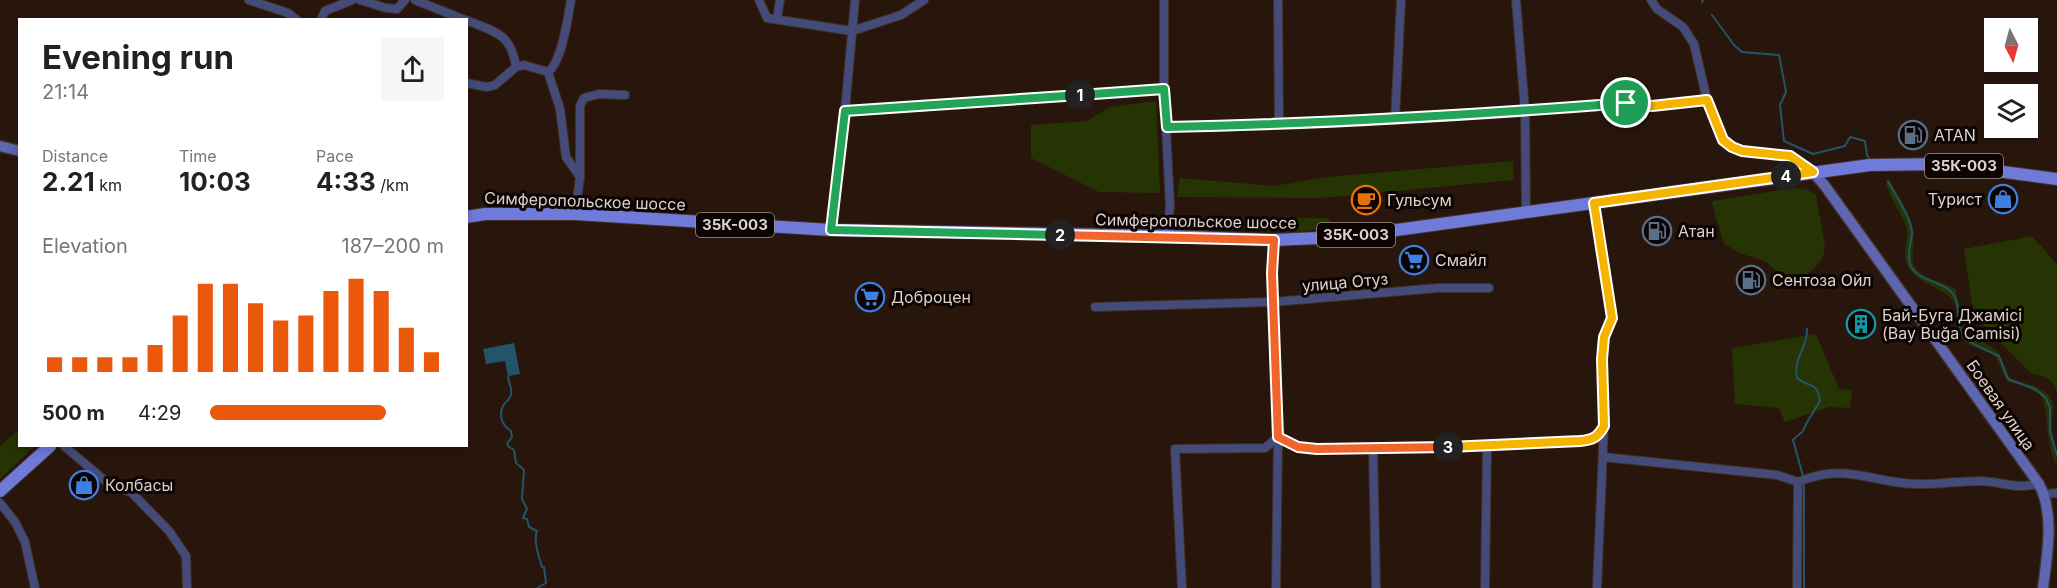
<!DOCTYPE html>
<html lang="en">
<head>
<meta charset="utf-8">
<style>
	:root { --surface:#fff; --page:#f6f6f6; --text:#222; --muted:#767676; --accent:#ea580c }
	body { margin:0; font-family:Inter,sans-serif; background:var(--page); color:var(--text); height:100vh; display:flex; flex-direction:column; font-size:22px; white-space:nowrap }
	* { box-sizing:border-box; margin:0 }
	p { font-size:20px; color:var(--muted) }
	.icon { flex:none; width:33px; height:33px; fill:none; stroke:currentColor; stroke-width:2; stroke-linecap:round; stroke-linejoin:round }
	.map { position:relative; flex:1; overflow:hidden }
	.side { position:absolute; left:18px; top:18px; width:450px; height:429px; display:flex; flex-direction:column; background:var(--surface); border-radius:0px; box-shadow:0 3px 9px #0003 }
	.side>* { flex:none }
	.needle { width:39px; rotate:174deg }
	.buttons { position:absolute; left:1984px; top:18px; display:grid; gap:12px }
	.buttons a { display:grid; place-items:center; width:54px; height:54px; border-radius:0px; background:var(--surface); box-shadow:0 3px 9px #0003; font-size:30px }
	.pin { position:absolute; display:grid; place-items:center; width:51px; height:51px; color:#fff; margin:-26px; border:3px solid #fff; border-radius:50%; box-shadow:0 2px 6px #0007 }
	.km { position:absolute; width:30px; height:30px; margin:-15px; border-radius:50%; background:#222; color:#fff; font-size:16px; line-height:30px; text-align:center }
	.round { display:grid; place-items:center; flex:none; width:63px; height:63px; border-radius:0px; background:var(--page) }
	.headline { display:flex; align-items:center; justify-content:space-between; height:102px; padding:0 24px }
	h1 { font-size:33px; font-weight:700; line-height:45px }
	.stats { display:grid; grid-template-columns:repeat(3,1fr); gap:9px; height:102px; padding:6px 24px }
	.stats div { display:grid; align-content:center }
	.stats b { font-size:26px; font-weight:700 }
	.stats small { font-size:16px; font-weight:400 }
	.stats p { font-size:16px }
	.chart { height:168px; padding:12px 24px }
	.chart p { display:flex; justify-content:space-between }
	.chart svg { width:100%; height:108px; margin-top:6px; stroke:var(--accent); stroke-width:6 }
	ul { padding:0 24px; list-style:none; font-size:20px }
	li { display:grid; grid-template-columns:96px 72px 1fr; align-items:center; height:45px }
	li i { height:15px; border-radius:8px; background:var(--accent) }
	.map>svg:first-child { display:block }
	.green { fill:#263302 }
	.water { fill:#22556a }
	.lines { fill:none; stroke-linecap:round; stroke-linejoin:round }
	.stream { stroke:#22556a; stroke-width:2 }
	.street-casing { stroke:#413027; stroke-width:10 }
	.secondary-casing { stroke:#413027; stroke-width:13 }
	.primary-casing { stroke:#413027; stroke-width:14 }
	.street { stroke:#454b79; stroke-width:8 }
	.secondary { stroke:#5d66af; stroke-width:10 }
	.primary { stroke:#6f7ad9; stroke-width:12 }
	.split-1-casing { stroke:#fff; stroke-width:12 }
	.split-2-casing { stroke:#fff; stroke-width:12 }
	.split-3-casing { stroke:#fff; stroke-width:12 }
	.split-4-casing { stroke:#fff; stroke-width:12 }
	.split-5-casing { stroke:#fff; stroke-width:12 }
	.split-1 { stroke:#22a559; stroke-width:8 }
	.split-2 { stroke:#22a559; stroke-width:8 }
	.split-3 { stroke:#f0652b; stroke-width:8 }
	.split-4 { stroke:#f5b400; stroke-width:8 }
	.split-5 { stroke:#f5b400; stroke-width:8 }
	.labels { text-anchor:middle; stroke-width:6; stroke-linejoin:round; paint-order:stroke }
	.shield { fill:#0b0402; stroke:#9f948e; stroke-width:1.5 }
	.shield-label { font-size:15px; font-weight:bold; fill:#ded1ca }
	.poi-label { font-size:16px; fill:#ded1ca; stroke:#0b0402; text-anchor:start }
	.street-label { font-size:16px; fill:#ded1ca; stroke:#0b0402 }
</style>
</head>
<body>
<div class="map">
<svg width="2057" height="588" viewBox="0 0 2057 588">
	<rect width="100%" height="100%" fill="#28160c"/>
	<path class="green" d="M1156,101l4,92 -61,-1 -68,-34v-33l56,-4 23,-14z
		M1513,161l1,19 -193,18 -144,-1 3,-19 94,8 53,-9z
		M1891,182c8,15 19,30 22,47 3,13 -5,31 4,41 10,10 26,12 38,18l5,19 4,6 -1,21 21,8 15,11 11,26c14,4 40,8 43,26 1,7 -2,16 -1,24 0,13 5,23 5,37 -12,-22 -7,-48 -16,-71l-19,-10 -14,-3c-6,-8 -9,-23 -16,-28 -9,-5 -22,-7 -29,-14 -11,-12 -2,-27 -10,-39 -11,-14 -29,-15 -41,-29 -15,-17 0,-31 -7,-48 -6,-15 -14,-23 -19,-41z
		M1793,188l13,1 10,6 9,51c0,16 -14,26 -27,34l-19,-6 -14,-13 -23,-7 -18,-10 -12,-41 1,-2z
		M1327,218l9,9 -42,5 -68,-3 1,-10z
		M2032,236l25,28v128c-2,-12 -14,-17 -25,-18l-52,-52 -8,-18 -8,-55z
		M1816,334l23,55 13,1 -2,18 -21,-1 -44,15 -6,-14 -44,-4 -3,-56z
		M19,429l1,17h15l-35,33v-33z"/>
	<path class="water" d="M514,343l6,31 -12,2 -3,-15 -19,3 -3,-15z"/>
	<g class="lines">
		<path class="stream" d="M1702,2l1,-2
			M1712,15l22,30 8,7 37,3 7,37 -6,13 4,36 29,13 32,-8 5,-9 15,4 2,14 3,4
			M1888,181c7,15 22,34 24,51 0,11 -6,20 -2,32 6,16 26,16 38,25 16,11 6,34 15,47 5,7 27,16 36,20l9,23 27,10 11,9 4,10v23l7,24
			M508,376c0,7 5,12 3,19 -1,4 -6,7 -8,11 -5,10 0,20 8,25l1,6 -5,7 2,3 5,3 2,13 8,7 -2,29 5,10 -4,9 4,1 2,8 8,4c-4,9 2,26 5,36h2l2,16 -9,5
			M1803,476l-10,-36 10,-9 3,-7 14,-23c-3,-21 -12,-13 -23,-23 -4,-22 11,-29 10,-49
			M1804,588v-103"/>
		<g class="street-casing">
			<path id="street" d="M249,0l39,13 9,7
				M360,0l26,8 11,1 8,-9
				M415,0l50,20
				M571,0c-3,17 -9,62 -23,72l12,37 6,48 14,20 -5,37
				M759,0l8,18 85,13 49,-16 23,-15
				M1164,0v89l6,117 -3,30
				M1278,0l1,125
				M1516,0l9,111 1,101
				M1651,0l6,9 26,18 11,17 13,56 16,40 9,8 10,3 48,5 23,16
				M777,19l3,-19
				M321,20l4,-9 27,-11
				M466,20c29,12 45,13 50,47
				M466,83l21,4 8,-2 21,-18 8,-2 24,7
				M845,111l319,-22
				M1395,120l6,-120
				M1167,127c153,-2 306,-12 459,-24l26,3 55,-6
				M580,176v-70l4,-8 15,-4 26,1
				M1594,203l18,115 -9,19 -1,22 2,67 -7,162
				M831,230l14,-119 10,-111
				M1274,240l-2,32 6,165 -2,151
				M1095,307l178,-5 165,-14h51
				M64,446l45,38 22,8 38,39 17,25 1,32
				M1373,448l3,140
				M1603,457l174,18 21,7c48,-20 70,0 117,2 21,1 43,-3 65,-3 14,0 27,5 41,5 6,0 12,-1 18,-2
				M2044,494l13,-1
				M0,503l15,19 10,20 10,46
				M1182,588l-7,-139 90,-1 13,-11 20,10 19,2 170,-2 105,-7 7,-5 5,-9
				M1485,588l2,-141
				M1797,588l1,-106"/>
		</g>
		<g class="secondary-casing">
			<path id="secondary" d="M0,146l20,5
				M1813,172l12,14 214,298c16,31 8,71 4,104"/>
		</g>
		<g class="primary-casing">
			<path id="primary" d="M466,217l19,-3h90l256,16 336,6 107,4 67,-3 41,-5 488,-67 74,-1 113,15
				M0,491l50,-45"/>
		</g>
		<use href="#street" class="street"/>
		<use href="#secondary" class="secondary"/>
		<use href="#primary" class="primary"/>
	</g>
	<g class="lines">
		<g class="split-1-casing">
			<path id="split-1" d="M1080,95l84,-6 3,38c153,-3 306,-12 459,-24"/>
		</g>
		<g class="split-2-casing">
			<path id="split-2" d="M1060,235l-229,-5 14,-119 235,-16"/>
		</g>
		<g class="split-3-casing">
			<path id="split-3" d="M1060,235l214,5 -2,33 6,164 20,10 19,2 131,-2"/>
		</g>
		<g class="split-4-casing">
			<path id="split-4" d="M1448,447l132,-6c13,-1 18,-4 24,-15l-2,-67 2,-22 8,-19 -18,-115 192,-27"/>
		</g>
		<g class="split-5-casing">
			<path id="split-5" d="M1626,103l26,3 55,-6 16,40 9,7 10,4 48,5 23,16 -27,4"/>
		</g>
		<use href="#split-1" class="split-1"/>
		<use href="#split-2" class="split-2"/>
		<use href="#split-3" class="split-3"/>
		<use href="#split-4" class="split-4"/>
		<use href="#split-5" class="split-5"/>
	</g>
	<defs>
		<g id="fuel-ring" transform="scale(1.5)"><circle r="9.5" fill="#0b0402" stroke="#5c6f8a" stroke-width="1.5"/><path d="M-5.5-6h7V0h2V4h1.3V-2.5L3-4.5l.8-.8L6-3V5H2.5V1h-1V6h-7ZM-4.2-4.7v3.2H.2V-4.7Z" fill="#5c6f8a"/></g>
		<g id="shop-ring" transform="scale(1.5)"><circle r="9.5" fill="#0b0402" stroke="#3f7fe0" stroke-width="1.5"/><path d="M-5-2.5h2.3a2.7 3.5 0 0 1 5.4 0H5L5.5 6h-11ZM-1.5-2.5h3a1.5 2.3 0 0 0-3 0Z" fill="#3f7fe0"/></g>
		<g id="cafe-ring" transform="scale(1.5)"><circle r="9.5" fill="#0b0402" stroke="#e8710a" stroke-width="1.5"/><path d="M-5.5-4.5H6V0H3Q3 3.5 0 3.5H-2.5Q-5.5 3.5-5.5 0ZM3-3.2v2h1.7v-2ZM-6 4.5H4V6H-6Z" fill="#e8710a"/></g>
		<g id="supermarket-ring" transform="scale(1.5)"><circle r="9.5" fill="#0b0402" stroke="#3f7fe0" stroke-width="1.5"/><path d="M-6-5.5h2.5l.6 2H6L4.5 2H-2.5L-4.4-4H-6ZM-1.5 3.2a1.3 1.3 0 1 0 .1 0ZM3 3.2a1.3 1.3 0 1 0 .1 0Z" fill="#3f7fe0"/></g>
		<g id="building-ring" transform="scale(1.5)"><circle r="9.5" fill="#0b0402" stroke="#0f9aa8" stroke-width="1.5"/><path d="M-4-6H4V6H1V3H-1V6H-4ZM-2.5-4.3h1.7v1.8h-1.7ZM.8-4.3h1.7v1.8H.8ZM-2.5-1h1.7V.8h-1.7ZM.8-1h1.7V.8H.8Z" fill="#0f9aa8"/></g>
	</defs>
	<g fill-rule="evenodd">
		<use href="#fuel-ring" x="1913" y="135"/>
		<use href="#shop-ring" x="2003" y="199"/>
		<use href="#cafe-ring" x="1366" y="200"/>
		<use href="#fuel-ring" x="1657" y="231"/>
		<use href="#supermarket-ring" x="1414" y="260"/>
		<use href="#fuel-ring" x="1751" y="280"/>
		<use href="#supermarket-ring" x="870" y="297"/>
		<use href="#building-ring" x="1861" y="324"/>
		<use href="#shop-ring" x="84" y="485"/>
	</g>
	<g class="labels">
		<g class="shield">
			<rect x="1925" y="154" width="78" height="24" rx="4.5"/>
			<rect x="696" y="213" width="78" height="24" rx="4.5"/>
			<rect x="1317" y="223" width="78" height="24" rx="4.5"/>
		</g>
		<g class="shield-label">
			<text x="1964" y="171">35К-003</text>
			<text x="735" y="230">35К-003</text>
			<text x="1356" y="240">35К-003</text>
		</g>
		<g class="poi-label">
			<text x="1934" y="141">ATAN</text>
			<text x="1982" y="205" text-anchor="end">Турист</text>
			<text x="1387" y="206">Гульсум</text>
			<text x="1678" y="237">Атан</text>
			<text x="1435" y="266">Смайл</text>
			<text x="1772" y="286">Сентоза Ойл</text>
			<text x="891" y="303">Доброцен</text>
			<text x="1882" y="321">Бай-Буга Джамісі<tspan x="1882" dy="18">(Bay Buğa Camisi)</tspan></text>
			<text x="105" y="491">Колбасы</text>
		</g>
		<g class="street-label">
			<text transform="translate(585 201) rotate(2)" y="6">Симферопольское шоссе</text>
			<text transform="translate(1196 221) rotate(1)" y="6">Симферопольское шоссе</text>
			<text transform="translate(1345 282) rotate(-5)" y="6">улица Отуз</text>
			<text transform="translate(2001 405) rotate(55)" y="6">Боевая улица</text>
		</g>
	</g>
</svg>
<div class="buttons">
<a><svg class="needle" viewBox="-14 -14 28 28"><path d="M0-13l5 13h-10z" fill="#e53935"/><path d="M0 13l5-13h-10z" fill="#767676"/></svg></a>
<a><svg class="icon" aria-label="layers" viewBox="0 0 24 24"><path d="M12 4l9 5-9 5-9-5zM3 14l9 5 9-5"/></svg></a>
</div>
<div class="pin" style="left:1626px;top:103px;background:#1e9e55"><svg class="icon" aria-label="arrive" viewBox="0 0 24 24"><path d="M6 21V4h12l-3 4 3 4H6"/></svg></div>
<b class="km" style="left:1080px;top:95px">1</b>
<b class="km" style="left:1060px;top:235px">2</b>
<b class="km" style="left:1448px;top:447px">3</b>
<b class="km" style="left:1786px;top:176px">4</b>
<section class="side">
<div class="headline"><div><h1>Evening run</h1><p>21:14</p></div><a class="round"><svg class="icon" aria-label="share" viewBox="0 0 24 24"><path d="M12 15V3M7 8l5-5 5 5M5 13v7h14v-7"/></svg></a></div>
<div class="stats">
<div><p>Distance</p><b>2.21<small> km</small></b></div>
<div><p>Time</p><b>10:03</b></div>
<div><p>Pace</p><b>4:33<small> /km</small></b></div>
</div>
<div class="chart"><p><span>Elevation</span>187–200 m</p>
<svg viewBox="0 0 160 44" preserveAspectRatio="none"><path d="M5 44V38M15 44V38M25 44V38M35 44V38M45 44V33M55 44V21M65 44V8M75 44V8M85 44V16M95 44V23M105 44V21M115 44V11M125 44V6M135 44V11M145 44V26M155 44V36"/></svg>
</div>
<ul>
<li><b>500 m</b>4:29<i style="width:75%"></i></li>
</ul>
</section>
</div>
</body>
</html>
